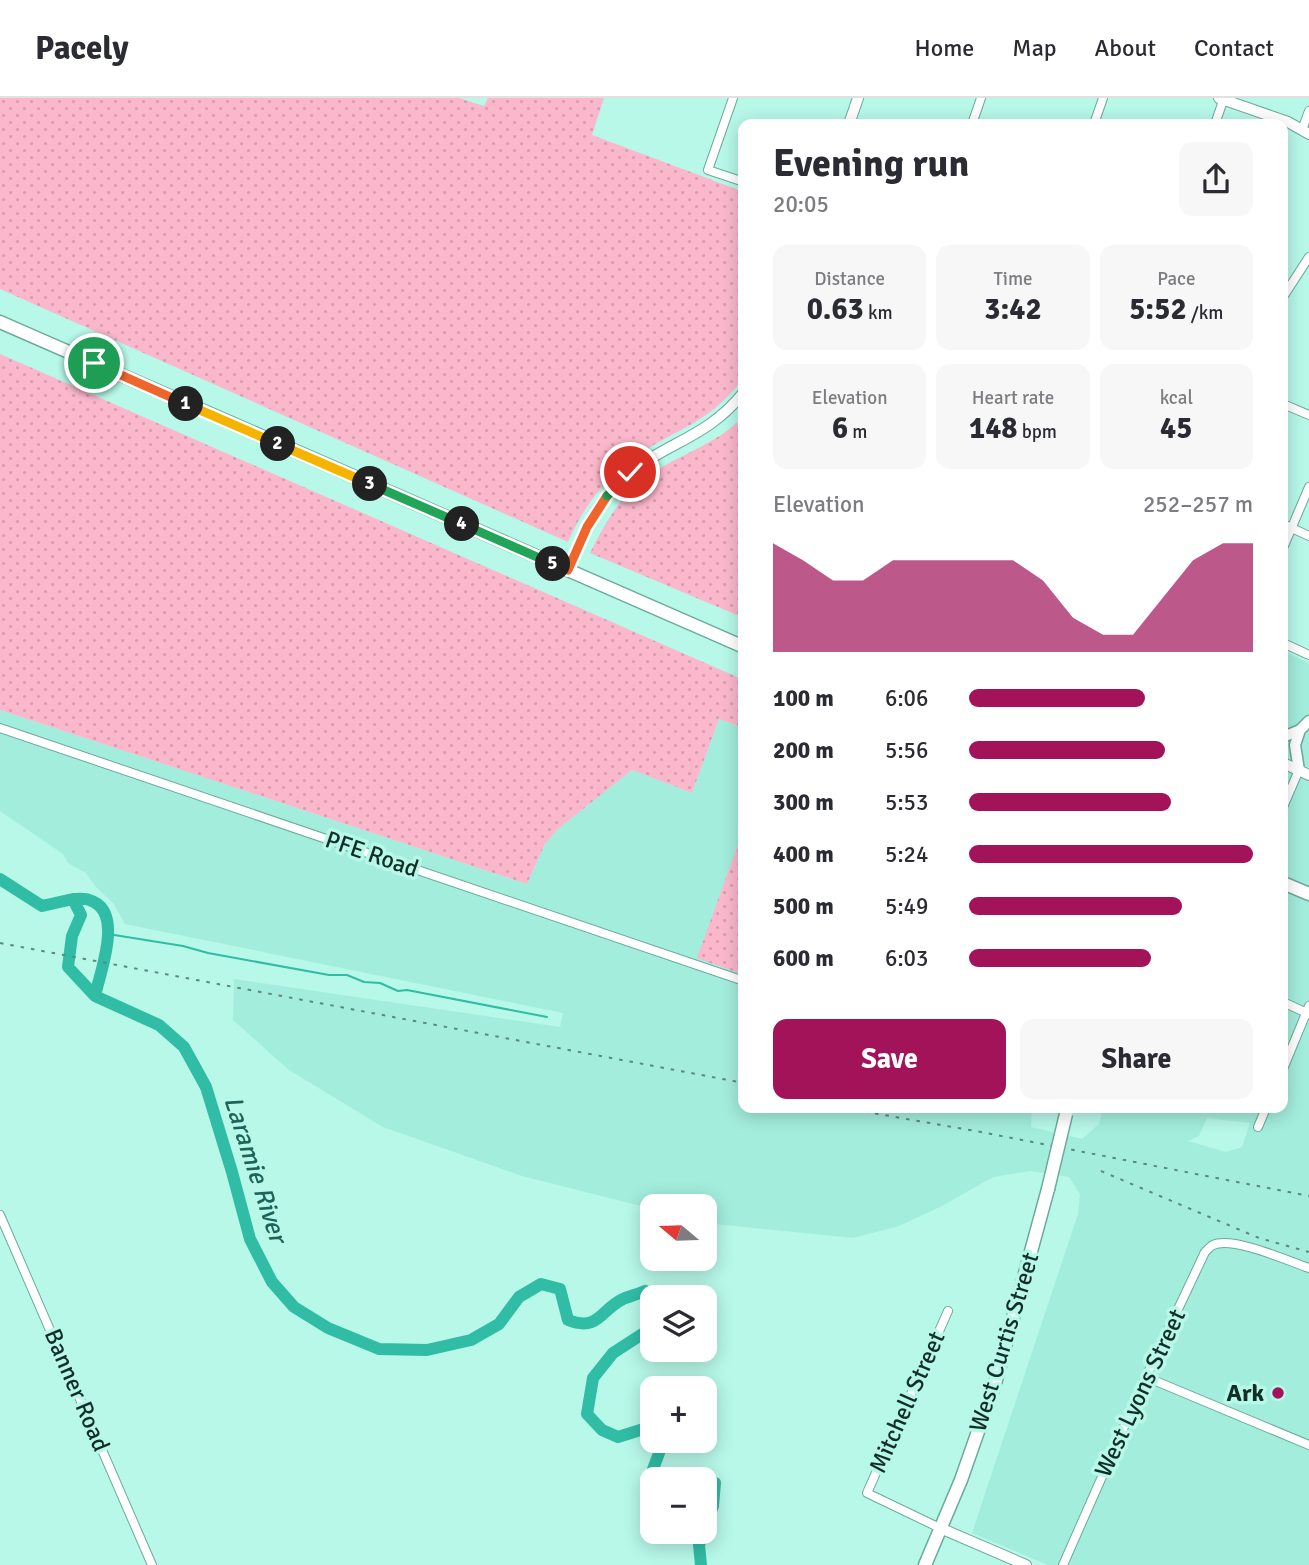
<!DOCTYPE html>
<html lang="en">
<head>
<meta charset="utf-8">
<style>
	:root { --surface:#fff; --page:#f7f7f7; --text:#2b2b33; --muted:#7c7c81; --line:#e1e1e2; --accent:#a21359 }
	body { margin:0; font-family:Signika,sans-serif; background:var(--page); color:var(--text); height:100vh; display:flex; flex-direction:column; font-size:26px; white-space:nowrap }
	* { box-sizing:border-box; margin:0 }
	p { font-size:23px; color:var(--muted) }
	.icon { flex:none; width:38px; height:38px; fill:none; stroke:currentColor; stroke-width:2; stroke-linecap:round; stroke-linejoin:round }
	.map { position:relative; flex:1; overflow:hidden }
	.panel { position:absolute; left:738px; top:21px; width:550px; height:994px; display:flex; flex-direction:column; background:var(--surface); border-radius:14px; box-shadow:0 4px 18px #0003 }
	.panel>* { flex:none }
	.needle { width:46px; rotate:289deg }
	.fabs { position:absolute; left:640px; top:1096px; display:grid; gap:14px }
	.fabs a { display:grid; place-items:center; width:77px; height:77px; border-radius:14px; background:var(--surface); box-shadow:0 4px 18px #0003; font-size:35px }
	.pin { position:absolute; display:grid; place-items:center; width:60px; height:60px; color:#fff; margin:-30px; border:4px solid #fff; border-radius:50%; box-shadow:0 2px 7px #0007 }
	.km { position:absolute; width:35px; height:35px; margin:-18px; border-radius:50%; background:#222; color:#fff; font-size:19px; line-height:35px; text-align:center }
	.round { display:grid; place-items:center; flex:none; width:74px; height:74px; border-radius:14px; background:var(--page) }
	.overview { display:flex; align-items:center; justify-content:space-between; height:119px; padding:0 35px }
	h1 { font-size:38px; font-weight:700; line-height:52px }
	.figures { display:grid; grid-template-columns:repeat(3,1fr); gap:10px; height:119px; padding:7px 35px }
	.figures div { display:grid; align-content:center; border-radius:14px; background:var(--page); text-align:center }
	.figures b { font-size:30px; font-weight:700 }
	.figures small { font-size:19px; font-weight:400 }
	.figures p { font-size:19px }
	.chart { height:196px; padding:14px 35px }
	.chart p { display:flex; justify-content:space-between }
	.chart svg { width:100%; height:126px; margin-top:7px; fill:var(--accent); opacity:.7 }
	.cta { display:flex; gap:14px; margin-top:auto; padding:14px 35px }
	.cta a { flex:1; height:80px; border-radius:14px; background:var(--accent); color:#fff; font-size:28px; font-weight:700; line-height:80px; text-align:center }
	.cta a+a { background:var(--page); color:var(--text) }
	ul { padding:0 35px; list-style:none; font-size:23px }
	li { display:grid; grid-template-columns:112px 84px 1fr; align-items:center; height:52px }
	li i { height:18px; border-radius:9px; background:var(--accent) }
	header { display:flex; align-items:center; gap:42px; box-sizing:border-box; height:98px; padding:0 35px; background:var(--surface); border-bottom:2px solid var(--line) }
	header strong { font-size:33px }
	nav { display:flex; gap:38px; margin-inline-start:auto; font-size:24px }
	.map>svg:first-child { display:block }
	.built { fill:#a3eddc; fill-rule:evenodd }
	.grass { fill:url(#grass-dots) }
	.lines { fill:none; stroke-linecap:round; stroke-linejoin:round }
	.stream { stroke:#31bca5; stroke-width:2 }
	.river { stroke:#31bca5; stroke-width:12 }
	.minor-casing { stroke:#6caa9c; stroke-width:10 }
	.tertiary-casing { stroke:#6caa9c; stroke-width:12 }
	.secondary-casing { stroke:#6caa9c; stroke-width:13 }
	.primary-casing { stroke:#6caa9c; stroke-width:15 }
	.minor { stroke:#fff; stroke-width:8 }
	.tertiary { stroke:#fff; stroke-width:10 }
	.secondary { stroke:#fff; stroke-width:10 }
	.primary { stroke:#fff; stroke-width:12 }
	.rail { stroke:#5d887e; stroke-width:2; stroke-dasharray:3.5 7; stroke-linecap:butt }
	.primary-bridge-casing { stroke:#6caa9c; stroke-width:15; stroke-linecap:butt }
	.primary-bridge { stroke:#fff; stroke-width:12 }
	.split-1-casing { stroke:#fff; stroke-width:14 }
	.split-2-casing { stroke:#fff; stroke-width:14 }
	.split-3-casing { stroke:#fff; stroke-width:14 }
	.split-4-casing { stroke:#fff; stroke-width:14 }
	.split-5-casing { stroke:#fff; stroke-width:14 }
	.split-6-casing { stroke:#fff; stroke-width:14 }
	.split-7-casing { stroke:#fff; stroke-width:14 }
	.split-1 { stroke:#f0652b; stroke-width:9 }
	.split-2 { stroke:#f5b400; stroke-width:9 }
	.split-3 { stroke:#f5b400; stroke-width:9 }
	.split-4 { stroke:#22a559; stroke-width:9 }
	.split-5 { stroke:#22a559; stroke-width:9 }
	.split-6 { stroke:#f0652b; stroke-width:9 }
	.split-7 { stroke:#22a559; stroke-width:9 }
	.poi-dot { fill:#a21359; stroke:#b7f8e8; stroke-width:2.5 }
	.labels { text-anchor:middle; stroke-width:7; stroke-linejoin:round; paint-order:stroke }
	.street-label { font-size:24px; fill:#132d28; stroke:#b7f8e8 }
	.poi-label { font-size:24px; font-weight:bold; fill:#132d28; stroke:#b7f8e8; text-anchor:end }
	.water-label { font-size:26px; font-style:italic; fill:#1d6357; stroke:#b7f8e8 }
</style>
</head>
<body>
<header>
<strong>Pacely</strong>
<nav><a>Home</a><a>Map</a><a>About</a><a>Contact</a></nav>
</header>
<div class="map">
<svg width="1309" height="1467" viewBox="0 0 1309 1467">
	<defs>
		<pattern id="grass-dots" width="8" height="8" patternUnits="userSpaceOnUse" patternTransform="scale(1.75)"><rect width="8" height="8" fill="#fbb8cd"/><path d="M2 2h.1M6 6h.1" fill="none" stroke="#d69eb0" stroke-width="1.8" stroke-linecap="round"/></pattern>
	</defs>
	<rect width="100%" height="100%" fill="#b7f8e8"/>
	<path class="built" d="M1283,553l26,12v902h-261l-76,-32 106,-319 2,-20 -11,-17 -38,-6 -38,6 -53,30 -41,19 -46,12 -148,-15v-17h-52v3l-131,-33 -139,-49 -94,-57 -56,-50 1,-41 326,48 3,-14 -438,-89 -11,-20 -18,-17 -10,-14 -18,-10 -5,-9 -63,-43v-101l527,174 18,-40 13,-15 74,-59 60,23 27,-74 25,9v100l-46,130 46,17v133h288l-1,19 51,12 17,-15 4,-16h180zM1207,1020l43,5 -8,24 -16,5 -38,-11 11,-5z"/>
	<path class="grass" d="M0,0h459l25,8 4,-8h116l-12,37 152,57v185c-34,47 -66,50 -109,80 -31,22 -52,51 -67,85l-568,-253z
		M0,256l744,326v48l-25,-9 -27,74 -60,-23 -74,59 -13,15 -18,40 -527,-174z
		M744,318v202l-154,-65c14,-28 28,-54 54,-74 32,-24 71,-33 100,-63z
		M744,730v147l-47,-17z"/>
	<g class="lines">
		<path class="stream" d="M108,836l75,12 25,7 121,22h18l17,7 16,1 18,8 9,-1 140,27"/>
		<path class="river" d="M0,781l42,27 31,-7 8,16 -9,21 -4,31 27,29 64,29 25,22 22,40 26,85 18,67 22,43 22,25 34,21 51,21 48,1 44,-10 28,-16 20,-27 22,-13 19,5 8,31c31,12 32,-10 55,-21 7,-3 15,-5 22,-8l8,11
			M73,801c5,0 12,-1 16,1 36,10 11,72 6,96
			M653,1206l-6,27 -34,22 -20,25 -6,36 15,16 16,7 35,-11
			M653,1381l-3,-2 14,-37
			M705,1382l10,3 -2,23 -8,22
			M701,1467l-2,-20 5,-14"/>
		<g class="minor-casing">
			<path id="minor" d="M733,0l-25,72 36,12
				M972,26l9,-26
				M1094,26l9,-26
				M1215,26l9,-26
				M1302,32l7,-19
				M1283,199l26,-40
				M1283,306l26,11
				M1283,426l26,12
				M1283,450l26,-61
				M1283,545l26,12
				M0,630l744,253
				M1283,709l16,-37
				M1283,904l26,12
				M1283,971l26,-63
				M1258,1029l8,-19
				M0,1117l152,350
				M1146,1279l163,68
				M940,1430l-73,-35 81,-182
				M1063,1467l83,-188 59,-125c2,-2 6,-6 8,-7 20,-9 75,16 96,23"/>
		</g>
		<g class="tertiary-casing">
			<path id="tertiary" d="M1219,0l69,24 21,12
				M849,26l9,-26
				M568,473c14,-36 31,-75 62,-99 41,-31 79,-36 114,-80
				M1283,665l26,12
				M940,1430l86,37"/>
		</g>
		<g class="secondary-casing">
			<path id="secondary" d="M1283,639l17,-7 9,-9
				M1299,672l-4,-25 5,-15"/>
		</g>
		<g class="primary-casing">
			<path id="primary" d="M0,224l744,325
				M1283,785l26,11
				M925,1467l36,-85 35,-100 52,-191"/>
		</g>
		<use href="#minor" class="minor"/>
		<use href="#tertiary" class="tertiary"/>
		<use href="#secondary" class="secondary"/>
		<use href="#primary" class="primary"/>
		<path class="rail" d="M0,845l744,140
			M844,1010l137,24 328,64
			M1101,1073l158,67 50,14"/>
		<g class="primary-bridge-casing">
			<path id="primary-bridge" d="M1048,1091l18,-75"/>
		</g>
		<use href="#primary-bridge" class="primary-bridge"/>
	</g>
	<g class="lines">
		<g class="split-1-casing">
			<path id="split-1" d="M94,265l92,41"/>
		</g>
		<g class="split-2-casing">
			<path id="split-2" d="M186,306l92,40"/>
		</g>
		<g class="split-3-casing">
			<path id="split-3" d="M278,346l92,40"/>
		</g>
		<g class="split-4-casing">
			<path id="split-4" d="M370,386l92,40"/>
		</g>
		<g class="split-5-casing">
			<path id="split-5" d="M462,426l91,40"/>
		</g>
		<g class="split-6-casing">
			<path id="split-6" d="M553,466l15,6 19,-43 20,-31"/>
		</g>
		<g class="split-7-casing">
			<path id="split-7" d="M607,398l23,-24"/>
		</g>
		<use href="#split-1" class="split-1"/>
		<use href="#split-2" class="split-2"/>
		<use href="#split-3" class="split-3"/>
		<use href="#split-4" class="split-4"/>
		<use href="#split-5" class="split-5"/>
		<use href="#split-6" class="split-6"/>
		<use href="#split-7" class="split-7"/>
	</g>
	<circle class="poi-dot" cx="1278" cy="1295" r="7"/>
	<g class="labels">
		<g class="street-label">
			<text transform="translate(372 756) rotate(19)" y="8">PFE Road</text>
			<text transform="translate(1004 1244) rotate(-73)" y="8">West Curtis Street</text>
			<text transform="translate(77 1292) rotate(67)" y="8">Banner Road</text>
			<text transform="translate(1140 1295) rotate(-65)" y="8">West Lyons Street</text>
			<text transform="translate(907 1304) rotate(-66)" y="8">Mitchell Street</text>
		</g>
		<g class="poi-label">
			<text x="1264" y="1303">Ark</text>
		</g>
		<g class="water-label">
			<text transform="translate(256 1071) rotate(72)" y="9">Laramie River</text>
		</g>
	</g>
</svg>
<div class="fabs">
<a><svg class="needle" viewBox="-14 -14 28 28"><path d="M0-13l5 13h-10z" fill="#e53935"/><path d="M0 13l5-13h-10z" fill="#7c7c81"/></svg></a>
<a><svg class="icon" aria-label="layers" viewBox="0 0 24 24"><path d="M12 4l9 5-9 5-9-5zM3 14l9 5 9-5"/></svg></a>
<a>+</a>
<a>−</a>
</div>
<div class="pin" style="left:94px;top:265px;background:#1e9e55"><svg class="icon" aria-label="arrive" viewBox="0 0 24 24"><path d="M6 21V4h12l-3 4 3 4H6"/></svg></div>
<div class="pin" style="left:630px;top:374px;background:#d93025"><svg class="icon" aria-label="check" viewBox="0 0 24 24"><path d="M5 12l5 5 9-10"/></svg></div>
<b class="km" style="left:186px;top:306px">1</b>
<b class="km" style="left:278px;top:346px">2</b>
<b class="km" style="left:370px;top:386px">3</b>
<b class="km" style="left:462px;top:426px">4</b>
<b class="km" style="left:553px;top:466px">5</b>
<section class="panel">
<div class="overview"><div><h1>Evening run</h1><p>20:05</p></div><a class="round"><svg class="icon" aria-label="share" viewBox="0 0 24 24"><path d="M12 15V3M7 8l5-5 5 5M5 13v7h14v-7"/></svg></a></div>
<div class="figures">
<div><p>Distance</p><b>0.63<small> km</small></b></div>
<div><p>Time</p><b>3:42</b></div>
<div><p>Pace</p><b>5:52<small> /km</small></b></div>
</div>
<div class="figures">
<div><p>Elevation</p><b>6<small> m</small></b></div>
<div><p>Heart rate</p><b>148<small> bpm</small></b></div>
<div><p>kcal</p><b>45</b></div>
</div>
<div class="chart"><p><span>Elevation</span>252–257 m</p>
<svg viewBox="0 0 160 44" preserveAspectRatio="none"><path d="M0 44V6L10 12L20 19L30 19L40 12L50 12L60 12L70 12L80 12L90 19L100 32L110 38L120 38L130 25L140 12L150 6L160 6V44z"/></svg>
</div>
<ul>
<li><b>100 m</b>6:06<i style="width:62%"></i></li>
<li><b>200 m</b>5:56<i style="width:69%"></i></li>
<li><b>300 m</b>5:53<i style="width:71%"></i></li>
<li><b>400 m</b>5:24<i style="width:100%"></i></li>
<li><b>500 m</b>5:49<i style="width:75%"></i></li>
<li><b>600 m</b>6:03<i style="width:64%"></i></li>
</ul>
<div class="cta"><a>Save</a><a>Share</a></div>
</section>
</div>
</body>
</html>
